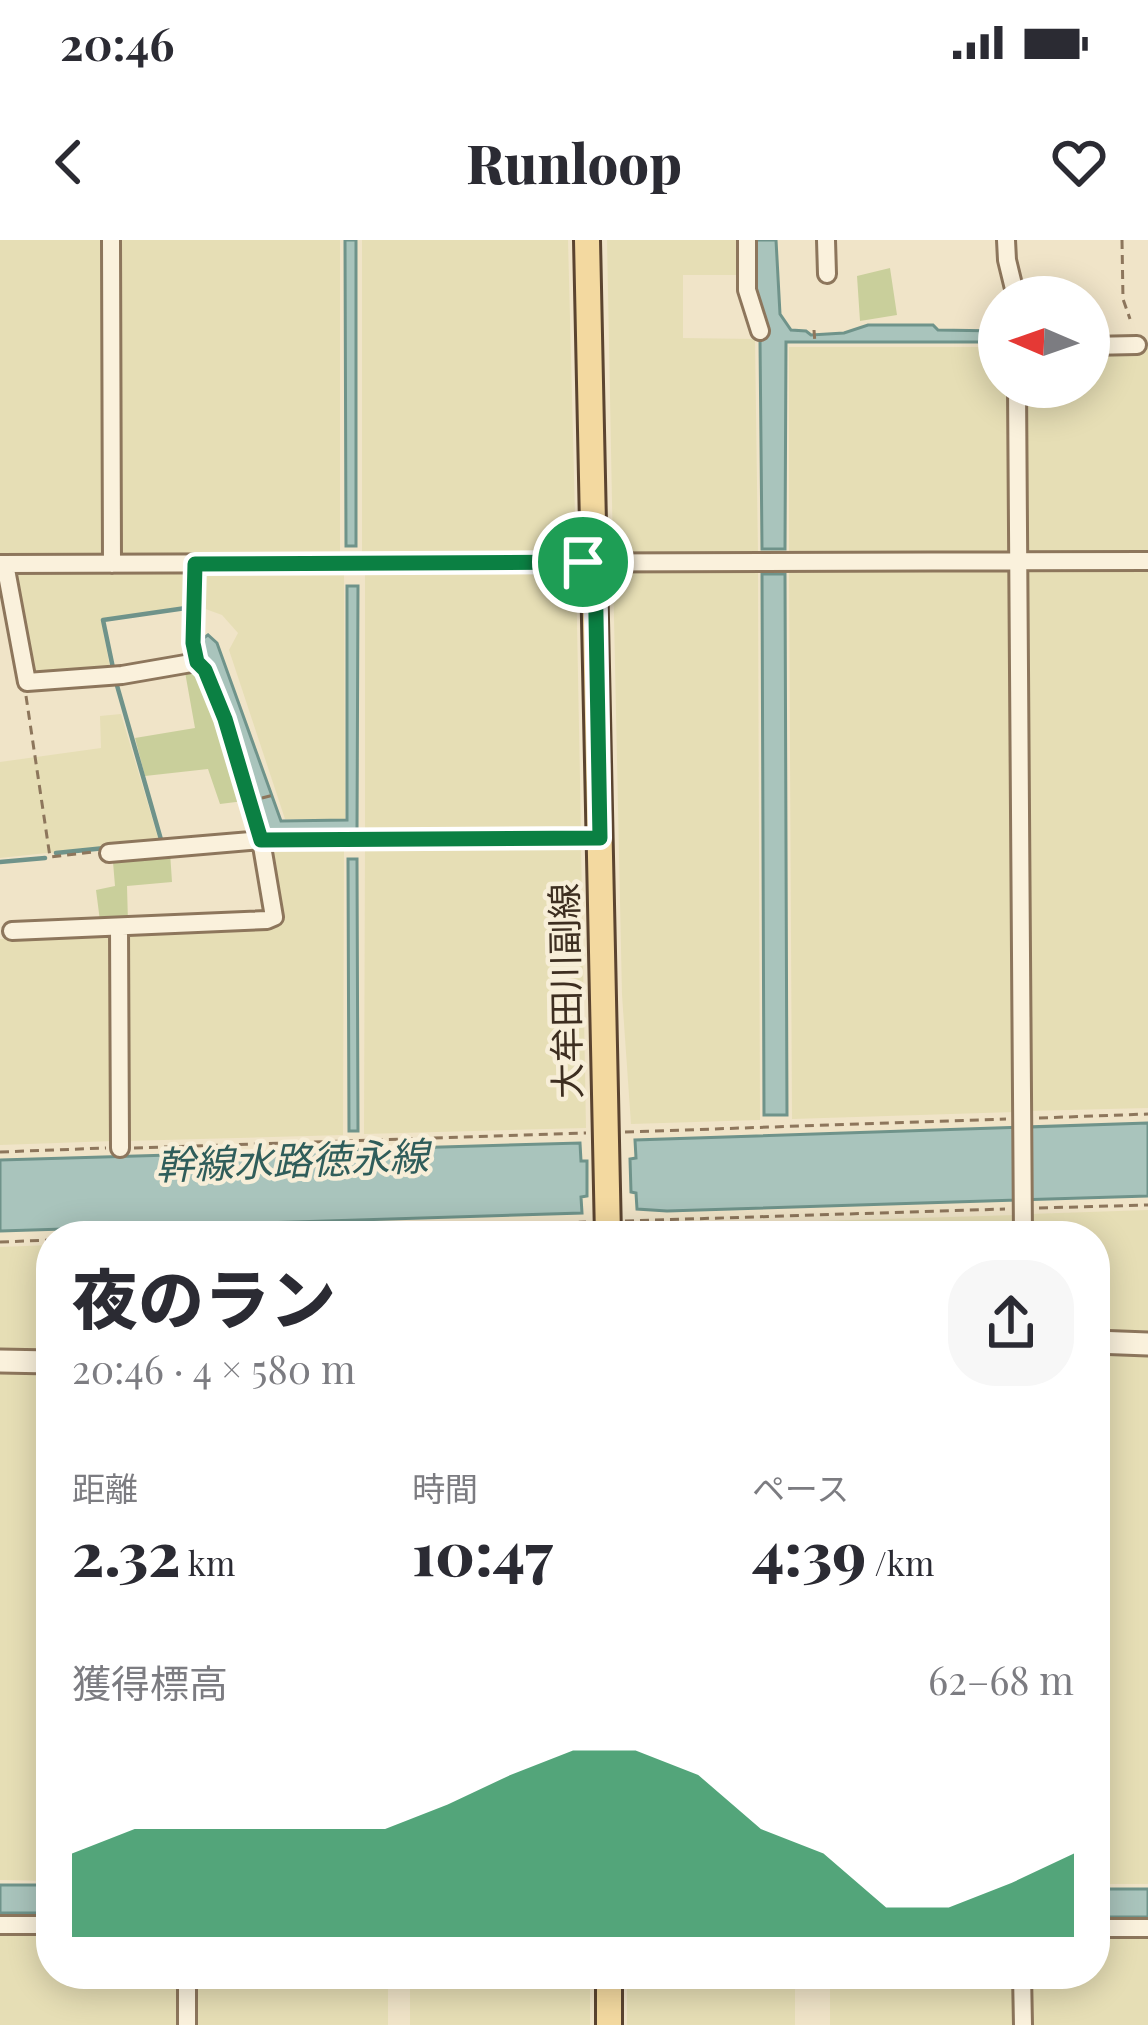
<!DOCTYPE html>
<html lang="ja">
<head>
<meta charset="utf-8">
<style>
	:root { --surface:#fff; --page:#f7f7f7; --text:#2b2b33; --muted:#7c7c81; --accent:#0b8043 }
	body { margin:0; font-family:"Playfair Display","Noto Sans JP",serif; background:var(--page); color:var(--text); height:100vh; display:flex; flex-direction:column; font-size:45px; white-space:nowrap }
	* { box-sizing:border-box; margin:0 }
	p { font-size:39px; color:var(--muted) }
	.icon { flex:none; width:66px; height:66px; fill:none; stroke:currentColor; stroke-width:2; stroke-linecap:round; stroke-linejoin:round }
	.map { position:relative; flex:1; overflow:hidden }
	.panel { position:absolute; left:36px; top:981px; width:1074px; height:768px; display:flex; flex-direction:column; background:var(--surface); border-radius:48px; box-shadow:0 6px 30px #0003 }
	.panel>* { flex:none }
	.needle { width:78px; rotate:272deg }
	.buttons { position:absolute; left:978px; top:36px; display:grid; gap:24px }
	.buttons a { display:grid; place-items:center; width:132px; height:132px; border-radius:50%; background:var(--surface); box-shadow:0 6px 30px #0003; font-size:60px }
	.pin { position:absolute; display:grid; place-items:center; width:102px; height:102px; color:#fff; margin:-51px; border:6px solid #fff; border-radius:50%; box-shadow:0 3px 12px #0007 }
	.round { display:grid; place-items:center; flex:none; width:126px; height:126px; border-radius:48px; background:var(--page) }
	.summary { display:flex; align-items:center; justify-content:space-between; height:204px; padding:0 36px }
	h1 { font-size:66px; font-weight:800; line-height:90px }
	.stats { display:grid; grid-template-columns:repeat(3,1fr); gap:18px; height:204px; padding:12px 36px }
	.stats div { display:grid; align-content:center }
	.stats b { font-size:60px; font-weight:800 }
	.stats small { font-size:33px; font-weight:400 }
	.stats p { font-size:33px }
	.chart { height:336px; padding:24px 36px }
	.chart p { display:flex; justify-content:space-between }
	.chart svg { width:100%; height:216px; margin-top:12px; fill:var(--accent); opacity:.7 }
	.status { display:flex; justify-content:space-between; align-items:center; height:84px; padding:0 60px; background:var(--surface); direction:ltr }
	.status svg { height:33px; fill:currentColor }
	header { display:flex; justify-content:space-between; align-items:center; height:156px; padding:0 36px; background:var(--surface); font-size:54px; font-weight:800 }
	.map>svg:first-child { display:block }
	.farmland { fill:#e6deb5 }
	.green { fill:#c9cf9b }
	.water { fill:#a9c4bc; stroke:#6f938a; stroke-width:3 }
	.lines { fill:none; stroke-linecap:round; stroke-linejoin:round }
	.stream { stroke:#6f938a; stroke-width:4.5 }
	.minor-casing { stroke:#8d765c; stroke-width:22 }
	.tertiary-casing { stroke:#8d765c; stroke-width:27 }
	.primary-casing { stroke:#5b4430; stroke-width:30 }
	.path { stroke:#8d765c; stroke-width:3; stroke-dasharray:9 6; stroke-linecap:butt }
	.minor { stroke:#faf1dc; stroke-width:16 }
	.tertiary { stroke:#faf1dc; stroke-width:21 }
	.primary { stroke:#f3d9a0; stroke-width:24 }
	.route-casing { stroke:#fff; stroke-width:24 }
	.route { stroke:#0b8043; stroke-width:15 }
	.labels { text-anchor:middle; stroke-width:9; stroke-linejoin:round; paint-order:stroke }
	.street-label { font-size:36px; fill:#3d2e20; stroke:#f7eed8 }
	.water-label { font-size:39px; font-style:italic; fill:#2f5d5a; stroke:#f7eed8 }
</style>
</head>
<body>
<div class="status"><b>20:46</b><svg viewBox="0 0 49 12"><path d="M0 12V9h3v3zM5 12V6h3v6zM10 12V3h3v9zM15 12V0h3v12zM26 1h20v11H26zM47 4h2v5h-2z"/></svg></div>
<header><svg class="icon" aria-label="back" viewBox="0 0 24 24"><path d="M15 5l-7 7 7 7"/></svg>Runloop<svg class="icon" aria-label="heart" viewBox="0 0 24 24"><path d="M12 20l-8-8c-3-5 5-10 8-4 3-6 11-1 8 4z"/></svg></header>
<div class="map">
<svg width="1148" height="1785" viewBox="0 0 1148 1785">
	<rect width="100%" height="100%" fill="#f0e4c8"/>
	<path class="farmland" d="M0,0h104l1,317h-105z
		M117,0h223v316l-223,1z
		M362,0h206l8,314 -214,1z
		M607,0h134v35h-58v63l72,1 3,215h-145z
		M1148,103v210l-123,1 -3,-167h67v-36z
		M789,107h210v40h12l1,166 -223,1z
		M576,330l5,262 -216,1v-261z
		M1013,330l2,542 -223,7 -3,-548z
		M1025,330h123v538l-120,3z
		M613,331h145l2,549 -129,4 -9,-129z
		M344,332l1,247h-60l-56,-169 9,-17 -16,-18 -22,-8v-34z
		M187,333v33l-86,13 9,49 -77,8 -19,-102z
		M121,474l38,127 -159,17v-96l101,-14 -1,-32z
		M365,605h216l5,283 -222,6z
		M344,606l-1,289 -217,6 -1,-208 155,-9v-20l-13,-57z
		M113,694v207l-113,4v-206z
		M1148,970v123l-53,-2v-95h-66v-22z
		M1016,975v21h-199v-15z
		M774,982v14h-143l-1,-9z
		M51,1005v106l-51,-2v-102z
		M1095,1114l53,1v529h-53z
		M0,1132l51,2v507l-51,-1z
		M0,1692h51v42h130v51h-181z
		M1095,1694l53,1v90h-120v-51h67z
		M193,1734h195v51h-195z
		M410,1734h180v51h-180z
		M627,1734h168v51h-168z
		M830,1734h187l1,51h-188z"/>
	<path class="green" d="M890,28l7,47 -37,6 -3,-45z
		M198,431l46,130 -24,3 -12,-35 -63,7 -10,-38 60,-10 -10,-56z
		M170,612l2,30 -45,4 1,37 -28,-2 -4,-31 19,-4 -2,-24z"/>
	<path class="water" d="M345,0h11v306h-10z
		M755,0h21l4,74 11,16 15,1 5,4 33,-2 24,-8h65l5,5 61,1v11h-213l-1,207h-23l-2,-209 6,-7 -10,-41z
		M762,334h23l2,541h-23z
		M347,346h11l-1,247h-89l-37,-119 -32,-73 9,-6 9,8 64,178 66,-1z
		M348,619h9l1,272h-9z
		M1148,883v73l-481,15 -30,-2 -1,-16 -5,-1 -1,-33 6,-1 -1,-18z
		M580,903l1,18h6v35l-6,1 1,16 -582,18v-71z
		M0,1645h51v28h-51z
		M1095,1649h53v28h-53z"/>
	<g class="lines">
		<path class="stream" d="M113,428l-10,-48 83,-12
			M116,442l46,161
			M56,613l49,-5
			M0,622l45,-4"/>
		<g class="minor-casing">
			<path id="minor" d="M111,0l1,324
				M747,0v50l13,41
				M826,0l1,34
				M1006,0l1,20 9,37
				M1089,106l48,-1
				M1017,147l6,849
				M0,324l1148,-3
				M5,324l22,118 95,-7 75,-13
				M195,324l-2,79 4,19 8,8 20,49 36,121 339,-2
				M119,688l1,220
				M12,691l255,-11 7,-3 -13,-77 -152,13
				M0,1685h51
				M1095,1688h53
				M187,1734v51
				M1022,1734l1,51"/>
		</g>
		<g class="tertiary-casing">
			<path id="tertiary" d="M1095,1102l53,2
				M0,1121l51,1"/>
		</g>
		<g class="primary-casing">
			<path id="primary" d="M587,0l21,996
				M609,1734v51"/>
		</g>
		<path class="path" d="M1122,0l1,59 7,20
			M814,90l1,14
			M26,456l24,161 43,-5
			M262,558l12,-3
			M1039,878l109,-4
			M625,892l381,-13
			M134,908l452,-15
			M0,912l106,-4
			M1039,968l109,-3
			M625,981l380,-12
			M174,996l412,-14
			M0,1002l51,-2"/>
		<use href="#minor" class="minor"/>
		<use href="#tertiary" class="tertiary"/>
		<use href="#primary" class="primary"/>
	</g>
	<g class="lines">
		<g class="route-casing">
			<path id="route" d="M583,322h12l5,276 -339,2 -36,-121 -20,-49 -8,-8 -4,-19 2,-79z"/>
		</g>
		<use href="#route" class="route"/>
	</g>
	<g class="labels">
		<g class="street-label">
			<text transform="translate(566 751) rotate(-91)" y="13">大牟田川副線</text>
		</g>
		<g class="water-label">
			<text transform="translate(292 921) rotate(-2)" y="14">幹線水路徳永線</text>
		</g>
	</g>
</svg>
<div class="buttons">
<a><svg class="needle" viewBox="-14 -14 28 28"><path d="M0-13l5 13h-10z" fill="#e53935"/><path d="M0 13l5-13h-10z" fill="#7c7c81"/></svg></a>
</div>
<div class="pin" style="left:583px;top:322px;background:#1e9e55"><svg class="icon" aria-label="arrive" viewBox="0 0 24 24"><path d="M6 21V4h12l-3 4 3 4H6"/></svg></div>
<section class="panel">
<div class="summary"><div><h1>夜のラン</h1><p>20:46 · 4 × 580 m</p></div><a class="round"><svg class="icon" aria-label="share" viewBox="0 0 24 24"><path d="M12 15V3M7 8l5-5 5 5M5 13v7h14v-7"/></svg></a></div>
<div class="stats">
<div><p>距離</p><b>2.32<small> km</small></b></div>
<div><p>時間</p><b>10:47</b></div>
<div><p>ペース</p><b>4:39<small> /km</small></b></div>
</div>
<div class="chart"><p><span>獲得標高</span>62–68 m</p>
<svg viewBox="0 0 160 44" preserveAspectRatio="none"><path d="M0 44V27L10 22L20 22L30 22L40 22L50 22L60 17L70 11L80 6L90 6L100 11L110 22L120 27L130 38L140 38L150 33L160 27V44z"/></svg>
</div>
</section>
</div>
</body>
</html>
